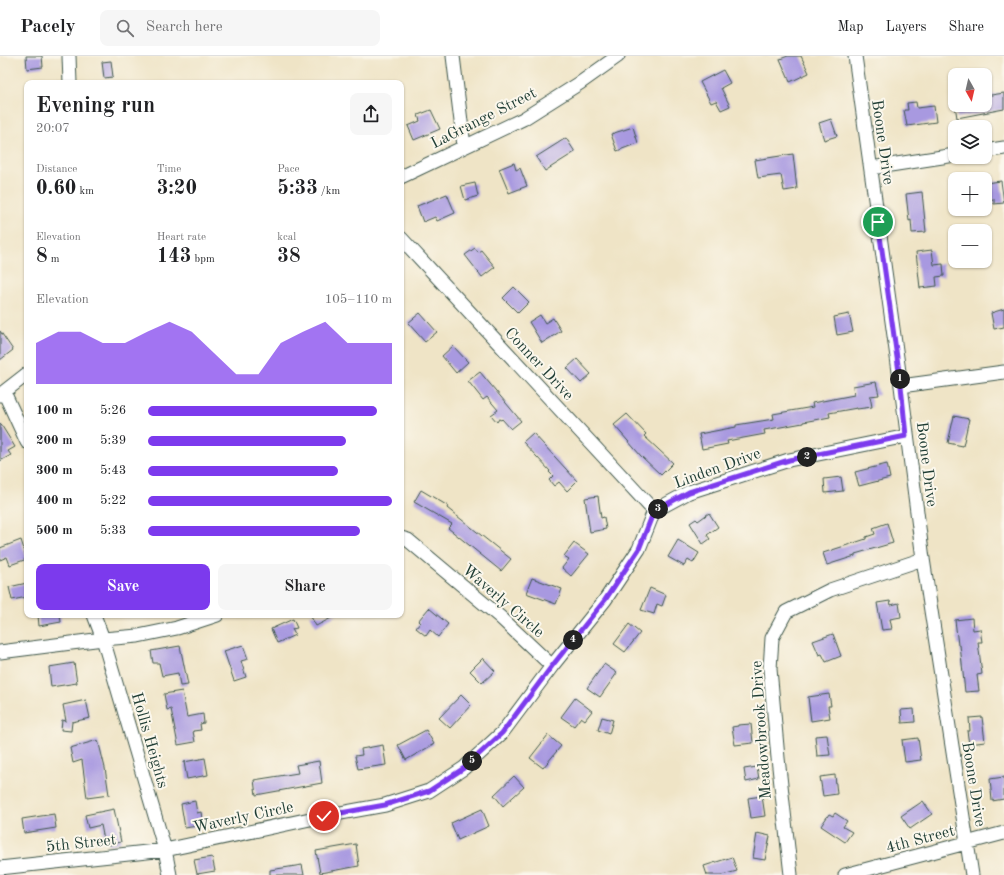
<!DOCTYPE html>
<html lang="en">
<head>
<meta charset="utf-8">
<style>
	:root { --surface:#fff; --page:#f6f6f6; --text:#202124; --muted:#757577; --line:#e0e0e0; --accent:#7c3aed }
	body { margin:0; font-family:"Old Standard TT",serif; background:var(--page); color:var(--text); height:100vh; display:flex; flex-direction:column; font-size:15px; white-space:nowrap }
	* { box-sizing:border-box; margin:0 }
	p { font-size:13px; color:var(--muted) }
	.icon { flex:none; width:22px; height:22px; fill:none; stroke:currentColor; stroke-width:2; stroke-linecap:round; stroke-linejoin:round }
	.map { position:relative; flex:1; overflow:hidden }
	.side { position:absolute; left:24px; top:24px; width:380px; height:538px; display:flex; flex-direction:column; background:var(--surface); border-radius:8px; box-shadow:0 1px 3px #0004 }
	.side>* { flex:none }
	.needle { width:26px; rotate:172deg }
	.buttons { position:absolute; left:948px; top:12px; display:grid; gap:8px }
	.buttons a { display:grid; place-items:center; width:44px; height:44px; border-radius:8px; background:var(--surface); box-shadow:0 1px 3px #0004; font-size:20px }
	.pin { position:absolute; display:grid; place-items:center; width:34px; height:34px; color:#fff; margin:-17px; border:2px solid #fff; border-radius:50%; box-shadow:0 1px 4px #0007 }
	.km { position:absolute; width:20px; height:20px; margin:-10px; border-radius:50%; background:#222; color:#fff; font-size:11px; line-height:20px; text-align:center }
	.round { display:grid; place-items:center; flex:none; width:42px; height:42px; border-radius:8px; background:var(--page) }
	.summary { display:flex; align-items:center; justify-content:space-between; height:68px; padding:0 12px }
	h1 { font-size:22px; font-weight:700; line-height:30px }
	.stats { display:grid; grid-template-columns:repeat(3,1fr); gap:6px; height:68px; padding:4px 12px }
	.stats div { display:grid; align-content:center }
	.stats b { font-size:20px; font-weight:700 }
	.stats small { font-size:11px; font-weight:400 }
	.stats p { font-size:11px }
	.chart { height:112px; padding:8px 12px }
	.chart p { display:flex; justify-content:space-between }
	.chart svg { width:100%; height:72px; margin-top:4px; fill:var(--accent); opacity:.7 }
	.primary-button { display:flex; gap:8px; margin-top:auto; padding:8px 12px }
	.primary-button a { flex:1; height:46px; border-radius:8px; background:var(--accent); color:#fff; font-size:16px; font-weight:700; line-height:46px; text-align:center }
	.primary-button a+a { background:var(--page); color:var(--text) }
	ul { padding:0 12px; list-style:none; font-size:13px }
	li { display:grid; grid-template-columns:64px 48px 1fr; align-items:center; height:30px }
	li i { height:10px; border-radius:5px; background:var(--accent) }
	header { display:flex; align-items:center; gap:24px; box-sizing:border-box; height:56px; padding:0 20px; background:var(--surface); border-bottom:1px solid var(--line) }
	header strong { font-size:19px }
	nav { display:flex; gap:22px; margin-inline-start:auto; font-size:14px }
	.search { width:280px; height:36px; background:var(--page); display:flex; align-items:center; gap:10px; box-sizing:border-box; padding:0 14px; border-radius:8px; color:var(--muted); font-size:15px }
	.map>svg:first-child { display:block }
	.building { fill:#a899e0 }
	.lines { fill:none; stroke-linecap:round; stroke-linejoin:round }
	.minor-casing { stroke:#3e564a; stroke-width:15 }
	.minor { stroke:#fff; stroke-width:13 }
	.route-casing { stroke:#fff; stroke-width:8 }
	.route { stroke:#7c3aed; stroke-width:5 }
	.labels { text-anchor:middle; stroke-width:4; stroke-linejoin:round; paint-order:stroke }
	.street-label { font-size:16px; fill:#1f3d34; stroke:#fbf7ec }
</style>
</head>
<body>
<header>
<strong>Pacely</strong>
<div class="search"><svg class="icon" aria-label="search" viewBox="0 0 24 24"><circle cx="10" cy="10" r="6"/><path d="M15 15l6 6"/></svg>Search here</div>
<nav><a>Map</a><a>Layers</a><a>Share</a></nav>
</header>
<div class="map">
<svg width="1004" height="819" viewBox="0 0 1004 819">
	<rect width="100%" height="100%" fill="#fbf7ec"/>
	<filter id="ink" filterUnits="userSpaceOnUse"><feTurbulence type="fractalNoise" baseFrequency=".025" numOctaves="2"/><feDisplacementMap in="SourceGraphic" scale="8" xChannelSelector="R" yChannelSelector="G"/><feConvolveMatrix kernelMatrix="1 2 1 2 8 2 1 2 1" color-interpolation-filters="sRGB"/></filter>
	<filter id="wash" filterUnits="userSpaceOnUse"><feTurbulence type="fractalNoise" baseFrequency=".012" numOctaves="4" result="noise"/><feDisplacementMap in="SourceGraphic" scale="16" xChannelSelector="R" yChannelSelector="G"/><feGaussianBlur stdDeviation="0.9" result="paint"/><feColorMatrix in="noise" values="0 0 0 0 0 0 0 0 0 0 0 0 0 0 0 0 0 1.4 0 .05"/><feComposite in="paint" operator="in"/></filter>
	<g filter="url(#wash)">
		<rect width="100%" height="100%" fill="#efe4c6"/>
		<g id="blocks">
			<path class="building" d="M26,0h16l1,11 -16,2z
				M788,0h13l8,17 -19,9 -10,-23z
				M111,5l2,16 -9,1 -2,-16z
				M723,14l7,13 -9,5 9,18 -9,4 -5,-9 -5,2 -11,-21z
				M1004,37v16l-47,9 -2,-13h30v-9z
				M916,46l1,6 17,-2 2,16 -29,4 -3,-16h4l-1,-7z
				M431,54l9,19 -26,11 -6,-14 12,-5 -2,-6z
				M831,63l6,17 -13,4 -5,-17z
				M633,71l5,16 -21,8 -6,-17z
				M566,82l9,14 -30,19 -9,-14z
				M793,98l4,35 -13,2 -3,-16 -23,3 -3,-18z
				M514,107l2,7 4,-2 7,18 -18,7 -10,-24z
				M1001,125l3,22 -10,1v-5l-9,1v-17z
				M475,127l3,13 -13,4 -4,-14z
				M922,136l4,40 -14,1 -1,-13 -2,1 -3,-27z
				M447,138l8,19 -18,8 -2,-4 -12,5 -6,-16z
				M475,192l3,4 3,-2 14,17 -13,10 -17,-22z
				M932,194l2,15 9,-1 1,12 -8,1 1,9 -17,2 -4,-36z
				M514,231l15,15 -11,11 -15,-15z
				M1004,253v18l-10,2 -3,-16z
				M420,257l17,19 -12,10 -17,-19z
				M849,258l4,18 -16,3 -3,-18z
				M540,259l5,8 8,-5 8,13 -19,12 -13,-21z
				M0,275l13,19 -13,10z
				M453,290l15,16 -12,11 -14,-17z
				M577,303l14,15 -10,9 -14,-15z
				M480,316l41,49 -10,8 -9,-10 -1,1 -2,-1 -2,3 -6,-7 7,-5 -11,-13 -4,3 -15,-19z
				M876,326l3,13 -9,1 2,11 -15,2v-1l-28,5 1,4 -27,5v1l-39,7 1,4 -38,7 1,3 -26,5 -3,-15 37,-7v-2l38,-6 -1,-5 40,-7 -1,-4 42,-8 -1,-9z
				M627,358l19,20 -2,2 29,27 -12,12 -20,-19 -27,-31z
				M954,360l15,3 -6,27 -15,-3z
				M0,367l15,24 -7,4 3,4 -11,6z
				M533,377l44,48 -10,10 -8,-9 -5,4 -5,-6 4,-4 -4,-4 1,-1 -27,-29z
				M887,408l3,14 -31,8 -4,-14z
				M841,421l2,14 -18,2 -1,-14z
				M421,434l27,16 -1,2 64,51 -10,12 -53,-43 4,-4 -38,-22z
				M598,440l3,22 3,-1 2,12 -16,3 -5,-34z
				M709,457l9,14 -11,8 3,4 -7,5 -13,-21 6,-4 2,2z
				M887,467l6,20 -38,11v2l-28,9 -4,-12 43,-14v-2l9,-3 -2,-6z
				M21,484l6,19 -17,6 -3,-8 -7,3v-12z
				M678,484l21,13 -6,10 -5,-3 -4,6 -16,-9z
				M574,487l15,11 -18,22 -9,-8 7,-9 -5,-3z
				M532,522l30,11 -6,15 -30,-11z
				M27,527v14l-15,3 -3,-13z
				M650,532l16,7 -4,11 -5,-2 -3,10 -13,-4z
				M890,545l1,4 8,-2 2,14 -11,2 2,10 -10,1 -5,-27z
				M429,552l19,16 -10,13 -8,-7 -4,6 -10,-8 4,-5 -2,-2z
				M38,559h22l1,7 -22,4z
				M310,559h27l-21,11z
				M972,562l1,12 7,-1 2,13h-4l4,32 -5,1 2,16 -14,1 -5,-47h-2l-3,-25z
				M293,563l4,9 -5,1 3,6 -18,8 -6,-14z
				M629,568l11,9 -15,19 -11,-8z
				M833,578l8,22 -15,6 -4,-8 -3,1 -6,-14z
				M243,589l5,14 -7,2 5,16 -12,4 -10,-30z
				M180,590l8,39 -8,1 -2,-13 -16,3 -3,-13h-6l-2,-12z
				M483,602l12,13 -13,12 -12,-12z
				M74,607l3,20 -26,4 -2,-20z
				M604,608l13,9 -17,24 -13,-9z
				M182,635l5,26 16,-3 1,9 -4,1 1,6 -8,1 2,11 -17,3 -7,-36 -4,1 -3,-16z
				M829,638l2,12h-3l2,12 -19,3 -3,-24z
				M461,639l10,10 -21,23 -11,-10z
				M575,642l17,13 -7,9 -4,-3 -7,9 -13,-9z
				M86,644l4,18 -18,4 -1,9 -10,-1 1,-10 4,1 -3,-16z
				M914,653l1,13 -13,1 -1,-13z
				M602,661l11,3 -4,14 -11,-4z
				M982,661l3,25 -16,2 -2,-13h3l-1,-13z
				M751,668l2,19 -18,2 -3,-18 6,-1v-1z
				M426,674l8,14 -28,16 -8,-15z
				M548,679l13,11 -18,22 -13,-10z
				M827,679l3,20 -13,1 -2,-20z
				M918,682l3,22 -16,2 -3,-22z
				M98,684l7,28 4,27 -22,3 -5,-38 -9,3 -3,-15z
				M383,689l3,20 -28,4 -3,-13 7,-1 -1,-6z
				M205,702l3,17 -21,4 -3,-17z
				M319,705l3,22 -66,12 -2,-15 44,-7 -2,-8z
				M757,711l2,12 -13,3 -2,-13z
				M835,719l2,19 -14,2 -3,-19z
				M514,720l10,11 -21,19 -9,-11z
				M1004,721v22l-12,2 -2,-22z
				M762,740l3,20 -14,2 -3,-20z
				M195,745l2,12 4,-1 2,13 -18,3 -4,-24z
				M923,745l9,13 -22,15 -9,-13z
				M114,753l7,33 -12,3 -1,-6 -4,1 -3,-15 -13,3 -3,-13z
				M482,753l7,17 -31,14 -7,-17z
				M835,757l12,8 -4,6 9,5 -7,10 -24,-16 8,-12 4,2z
				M54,758l2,14 -32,5 -2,-14z
				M757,777l13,3 -5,24 -12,-2z
				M356,788l3,22 -39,7 -4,-22z
				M212,801l3,14 -18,3 -3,-14z
				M732,801l5,14 -15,4h-15l-3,-9z
				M302,809l2,10h-34v-5z"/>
		</g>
	</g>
	<g filter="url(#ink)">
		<use href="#blocks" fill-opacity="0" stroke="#3e564a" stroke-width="1"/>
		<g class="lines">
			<g class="minor-casing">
				<path id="minor" d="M69,0l1,27
					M453,0l11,90
					M855,0l46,330 22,173 49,316
					M985,95l19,-3
					M871,112l84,-13
					M401,121l122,-58 57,-36 38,-27
					M401,182l253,273
					M901,330l103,-14
					M4,336l23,50
					M0,339l27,-21
					M401,482l7,2 92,77 52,49
					M94,559l9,24 62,211 5,25
					M0,596l103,-13 35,-3 39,-8 40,-13
					M0,812l165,-18 159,-34 61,-11 44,-14 35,-23 38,-35 50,-67 53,-66 34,-51 15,-38 35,-19 100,-32 118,-24
					M791,819l-13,-117 -8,-89 2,-31 14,-26 44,-22 93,-31
					M845,819l159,-42"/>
			</g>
			<use href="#minor" class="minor"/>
		</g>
	</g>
	<g class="lines" filter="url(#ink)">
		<g class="route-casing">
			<path id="route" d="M324,760l61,-11 44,-14 35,-23 38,-35 50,-67 53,-66 34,-51 15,-38 35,-19 100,-32 117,-24 -5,-50 -23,-164"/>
		</g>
		<use href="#route" class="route"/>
	</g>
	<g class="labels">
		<g class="street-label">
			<text transform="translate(483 61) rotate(-27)" y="6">LaGrange Street</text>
			<text transform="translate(884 86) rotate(82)" y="6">Boone Drive</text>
			<text transform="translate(540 307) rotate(47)" y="6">Conner Drive</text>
			<text transform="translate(928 408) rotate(83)" y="6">Boone Drive</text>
			<text transform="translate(717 411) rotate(-20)" y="6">Linden Drive</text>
			<text transform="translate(504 544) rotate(41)" y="6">Waverly Circle</text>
			<text transform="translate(760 674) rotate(-94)" y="6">Meadowbrook Drive</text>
			<text transform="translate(151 684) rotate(74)" y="6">Hollis Heights</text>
			<text transform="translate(975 728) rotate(81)" y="6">Boone Drive</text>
			<text transform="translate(243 760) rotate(-12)" y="6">Waverly Circle</text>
			<text transform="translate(920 782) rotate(-15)" y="6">4th Street</text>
			<text transform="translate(81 786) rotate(-6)" y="6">5th Street</text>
		</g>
	</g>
</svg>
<div class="buttons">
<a><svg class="needle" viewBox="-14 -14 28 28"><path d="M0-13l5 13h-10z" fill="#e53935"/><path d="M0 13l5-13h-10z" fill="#757577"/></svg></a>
<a><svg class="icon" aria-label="layers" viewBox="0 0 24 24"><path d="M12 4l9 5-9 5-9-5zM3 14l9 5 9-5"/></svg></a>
<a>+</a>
<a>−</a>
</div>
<div class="pin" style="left:878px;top:166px;background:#1e9e55"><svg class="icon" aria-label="arrive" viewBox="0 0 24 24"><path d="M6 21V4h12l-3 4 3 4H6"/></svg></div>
<div class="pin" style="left:324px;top:760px;background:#d93025"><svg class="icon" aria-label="check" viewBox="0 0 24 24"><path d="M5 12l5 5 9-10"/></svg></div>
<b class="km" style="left:900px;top:323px">1</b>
<b class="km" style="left:807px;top:401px">2</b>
<b class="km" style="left:658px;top:453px">3</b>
<b class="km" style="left:573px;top:584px">4</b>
<b class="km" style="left:472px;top:705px">5</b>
<section class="side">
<div class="summary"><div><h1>Evening run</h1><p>20:07</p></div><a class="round"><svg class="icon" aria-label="share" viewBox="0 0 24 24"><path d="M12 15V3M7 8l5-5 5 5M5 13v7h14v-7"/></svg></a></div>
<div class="stats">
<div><p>Distance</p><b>0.60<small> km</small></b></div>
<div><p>Time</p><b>3:20</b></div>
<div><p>Pace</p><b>5:33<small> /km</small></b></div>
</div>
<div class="stats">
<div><p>Elevation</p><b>8<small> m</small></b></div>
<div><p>Heart rate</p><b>143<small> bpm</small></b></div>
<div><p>kcal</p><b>38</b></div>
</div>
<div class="chart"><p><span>Elevation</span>105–110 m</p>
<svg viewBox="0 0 160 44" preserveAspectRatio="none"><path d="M0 44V19L10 12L20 12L30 19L40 19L50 12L60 6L70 12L80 25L90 38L100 38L110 19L120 12L130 6L140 19L150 19L160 19V44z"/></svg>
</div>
<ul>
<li><b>100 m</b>5:26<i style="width:94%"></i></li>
<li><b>200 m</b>5:39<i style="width:81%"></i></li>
<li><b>300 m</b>5:43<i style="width:78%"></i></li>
<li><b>400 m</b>5:22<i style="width:100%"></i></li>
<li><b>500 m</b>5:33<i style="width:87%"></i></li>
</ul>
<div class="primary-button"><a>Save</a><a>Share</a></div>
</section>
</div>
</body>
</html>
